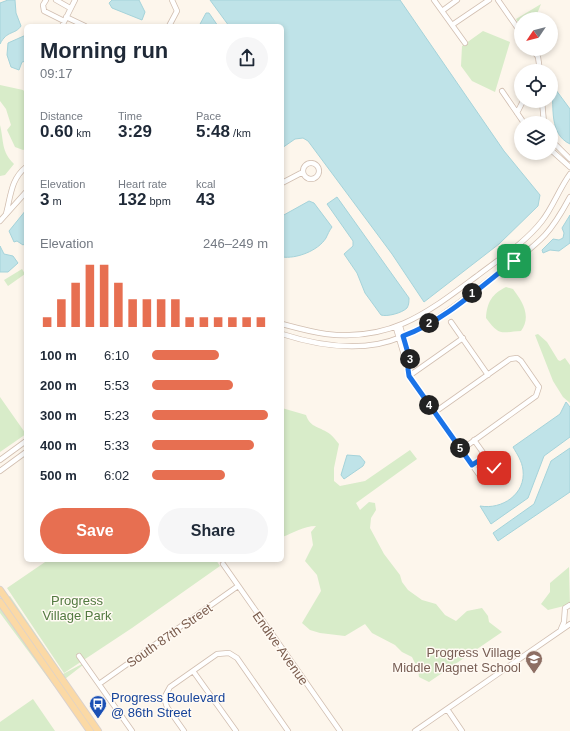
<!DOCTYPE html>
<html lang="en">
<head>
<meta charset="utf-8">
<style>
	:root { --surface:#fff; --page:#f6f6f7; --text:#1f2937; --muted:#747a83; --accent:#e76f51 }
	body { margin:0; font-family:Arial,sans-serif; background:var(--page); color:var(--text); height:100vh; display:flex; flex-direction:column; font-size:15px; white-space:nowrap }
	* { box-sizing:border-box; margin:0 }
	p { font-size:13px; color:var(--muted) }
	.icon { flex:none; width:22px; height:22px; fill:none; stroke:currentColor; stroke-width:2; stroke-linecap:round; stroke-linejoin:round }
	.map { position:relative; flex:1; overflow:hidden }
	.sheet { position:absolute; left:24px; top:24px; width:260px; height:538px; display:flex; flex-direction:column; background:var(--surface); border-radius:6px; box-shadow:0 2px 6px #0003 }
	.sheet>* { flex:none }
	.needle { width:26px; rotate:235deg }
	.controls { position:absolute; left:514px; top:12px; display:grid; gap:8px }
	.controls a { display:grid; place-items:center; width:44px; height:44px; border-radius:50%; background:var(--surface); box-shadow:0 2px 6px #0003; font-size:20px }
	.pin { position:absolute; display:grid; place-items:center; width:34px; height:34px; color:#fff; margin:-17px; border-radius:8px; box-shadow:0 2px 6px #0006 }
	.km { position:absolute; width:20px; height:20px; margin:-10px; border-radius:50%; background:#222; color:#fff; font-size:11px; line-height:20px; text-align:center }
	.round { display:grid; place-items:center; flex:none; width:42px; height:42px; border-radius:21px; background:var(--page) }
	.summary { display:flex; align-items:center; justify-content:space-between; height:68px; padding:0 16px }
	h1 { font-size:22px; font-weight:700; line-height:30px }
	.figures { display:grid; grid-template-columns:repeat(3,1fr); gap:6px; height:68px; padding:4px 16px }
	.figures div { display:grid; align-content:center }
	.figures b { font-size:17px; font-weight:700 }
	.figures small { font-size:11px; font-weight:400 }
	.figures p { font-size:11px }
	.chart { height:112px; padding:8px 16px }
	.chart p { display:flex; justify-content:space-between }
	.chart svg { width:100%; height:72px; margin-top:4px; stroke:var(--accent); stroke-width:6 }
	.cta { display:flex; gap:8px; margin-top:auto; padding:8px 16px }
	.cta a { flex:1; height:46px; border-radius:24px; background:var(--accent); color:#fff; font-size:16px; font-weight:700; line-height:46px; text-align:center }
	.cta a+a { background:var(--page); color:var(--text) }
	ul { padding:0 16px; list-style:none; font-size:13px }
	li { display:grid; grid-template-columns:64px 48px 1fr; align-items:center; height:30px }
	li i { height:10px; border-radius:5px; background:var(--accent) }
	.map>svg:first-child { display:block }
	.green { fill:#d8ecc9 }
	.water { fill:#bfe3e8; stroke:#a5d3da }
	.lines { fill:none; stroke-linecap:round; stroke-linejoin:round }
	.minor-casing { stroke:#d1beb0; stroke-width:6 }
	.major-casing { stroke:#dad1cd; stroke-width:8 }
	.minor { stroke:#fff; stroke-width:4.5 }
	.major { stroke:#fbd9a5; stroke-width:6 }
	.route-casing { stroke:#fff; stroke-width:8 }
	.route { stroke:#1a73e8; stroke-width:5 }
	.labels { text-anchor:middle; stroke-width:3; stroke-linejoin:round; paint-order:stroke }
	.park-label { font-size:13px; fill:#537a41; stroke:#fffaf3 }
	.street-label { font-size:13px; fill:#7a5c4d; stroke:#fffaf3 }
	.education-label { font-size:13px; fill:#785e54; stroke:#fffaf3; text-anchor:end }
	.transit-label { font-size:13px; fill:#164399; stroke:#fffaf3; text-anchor:start }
</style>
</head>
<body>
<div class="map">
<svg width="570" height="731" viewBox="0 0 570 731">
	<rect width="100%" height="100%" fill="#fdf6ec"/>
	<path class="green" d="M541,4l-6,15h-14v8l-5,-8z
		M483,31l27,11 -15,50 -23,-11 -11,-15 1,-20z
		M0,85l23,5 3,3v56l-3,1 -8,-3 -8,-17 4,-5 -5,-16 -6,-8z
		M0,125c4,16 1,26 14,39l-9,11 -5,1z
		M22,269l3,5 -17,12 -4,-6z
		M506,287l7,2c9,12 19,27 8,42 -20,1 -21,6 -35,-13 1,-16 6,-24 20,-31z
		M538,334l9,8 11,18 2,1 5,-3 5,7v38l-7,-6 -10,-16 -18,-46z
		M0,397l26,37 -26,18z
		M282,408l24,7c4,13 15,12 24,19 4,3 6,7 9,10l-5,24v13l6,5 25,-5 45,-31 7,9 -61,44 4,7 9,-8 6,1 1,7 -5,8 -1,10 14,26 16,21 2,7 6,8 14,10 14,4 9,11 11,6 11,-10 15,-3 6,8 1,6 13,10 -73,50 -10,-5 -1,-8 -6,-12 -10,-5 -7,-7 -23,-12 -7,-9 -20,12 -25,-3 -10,-3 -8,-7 19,-32 -4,-16 -12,-14 8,-16 -2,-13 5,-6c-13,0 -22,7 -34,11z
		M48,560h168l4,6 -88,62 -68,45 -57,-85z
		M569,567l1,41 -6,-2 -16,4 -7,-6 9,-12v-9z
		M10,596l53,78 19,-10 1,1 -18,14 -57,-82z
		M0,605l55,80 -1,1 -54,-73z
		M33,699l22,32h-55v-9z"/>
	<path class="water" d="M8,0h7l1,13 5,13c-6,9 -14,4 -21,18v-41z
		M112,0h27l6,12 -3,8 -30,-12 -3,-5z
		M210,0h190l104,151 36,44 -2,11 -39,38 -75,58 -32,-48 -84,-113 -5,-3 -8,1 -13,9v-122h-53z
		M206,13h3l9,13h-19z
		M26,35v26l-4,1 -3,8 -8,-3 -4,-12 1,-12z
		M553,86l17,23v35c-21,-10 -16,-36 -18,-55z
		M337,197l72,101c0,3 0,7 -2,10 -5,5 -20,9 -26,7l-16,-22 -8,-20 -13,-19 9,-8v-5l-26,-37z
		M309,201l5,2 18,24c-3,4 -4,7 -6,11 -8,13 -30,21 -44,19v-41z
		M26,210v33l-3,2 -6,-4 -3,1 -5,-11z
		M570,215v28l-11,8 -9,-1 -7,3 -1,-3 11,-11 6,1 4,-2 1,-5 -2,-5z
		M0,246l4,8 9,2 5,7 -10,9h-8z
		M566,402l4,5v30l-26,19 -16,42 -37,26 -11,-18c22,4 46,-12 43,-36 -1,-9 -6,-16 -10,-23l47,-33z
		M570,448v44l-72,49 -5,-8 41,-29 17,-43z
		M347,455l13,1 5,6 -2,4 -19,13 -3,-4z"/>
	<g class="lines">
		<g class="minor-casing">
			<path id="minor" d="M46,0l-3,5 1,6 20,10
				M56,0l14,8
				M434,0l31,43
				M498,0l23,33
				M442,11l15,-11
				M66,17l19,9
				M452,25l37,-25
				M62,26l13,-26
				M169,26l8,-15 -5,-11
				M532,49l6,8 2,14
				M502,91l22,32
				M542,101l2,22
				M517,113l6,-12
				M551,140l19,19
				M551,150l19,17
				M303 171a8 8 0 1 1 16 0a8 8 0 1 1-16 0Z
				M282,183l21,-11
				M6,214c5,-19 5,-35 20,-47
				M0,221l26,-29
				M451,322l37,53
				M282,324c15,4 29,8 44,10 66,8 102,-22 151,-58 22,-17 48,-33 65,-55 11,-14 17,-32 28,-47
				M400,326l10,34 -2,9 1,7 71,100 4,4 9,-4 1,-8 -20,-28
				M396,328l10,34 2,1
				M282,334c31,10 63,16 96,10 44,-9 77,-39 112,-65 19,-14 39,-27 55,-44 10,-11 18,-25 25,-38
				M409,376l54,-38
				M435,412l75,-53 7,-1 4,3 18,26 -3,9 -75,54
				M0,460l26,-19
				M472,465l13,-9
				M0,471l26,-19
				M223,564l117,167
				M561,629l3,-7 1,-14 5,-3
				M79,656l53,75
				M193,671l43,60
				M99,684l139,-98
				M447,709l15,22
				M184,731l-17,-24 -3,-9 6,-11 47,-33 12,-1 8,5 51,73
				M415,731l155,-107"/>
		</g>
		<g class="major-casing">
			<path id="major" d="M0,590l98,141
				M0,602l90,129"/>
		</g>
		<use href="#minor" class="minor"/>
		<use href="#major" class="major"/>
	</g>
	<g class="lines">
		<g class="route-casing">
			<path id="route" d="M494,468l-8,-12 -14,9 -63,-89 -1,-7 2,-9 -7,-24c40,-14 77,-49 111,-75"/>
		</g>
		<use href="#route" class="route"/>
	</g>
	<defs>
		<g id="school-pin" transform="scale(0.9)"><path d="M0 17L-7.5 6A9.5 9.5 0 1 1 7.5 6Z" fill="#8d6e63" stroke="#fffaf3"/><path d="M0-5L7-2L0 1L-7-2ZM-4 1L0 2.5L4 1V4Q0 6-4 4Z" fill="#fff"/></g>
		<g id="bus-pin" transform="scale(0.9)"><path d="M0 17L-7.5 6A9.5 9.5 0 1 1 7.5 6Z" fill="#1a4fb4" stroke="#fffaf3"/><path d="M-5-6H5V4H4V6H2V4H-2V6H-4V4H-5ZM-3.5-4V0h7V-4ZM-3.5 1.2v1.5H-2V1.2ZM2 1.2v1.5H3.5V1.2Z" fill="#fff"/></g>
	</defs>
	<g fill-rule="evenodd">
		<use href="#school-pin" x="534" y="659"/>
		<use href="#bus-pin" x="98" y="704"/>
	</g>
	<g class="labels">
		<g class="park-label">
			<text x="77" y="605">Progress<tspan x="77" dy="15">Village Park</tspan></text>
		</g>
		<g class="street-label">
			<text transform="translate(169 635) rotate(-35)" y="5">South 87th Street</text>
			<text transform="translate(281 648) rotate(55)" y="5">Endive Avenue</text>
		</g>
		<g class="education-label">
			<text x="521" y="657">Progress Village<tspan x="521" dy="15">Middle Magnet School</tspan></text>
		</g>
		<g class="transit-label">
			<text x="111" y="702">Progress Boulevard<tspan x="111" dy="15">@ 86th Street</tspan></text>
		</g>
	</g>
</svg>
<div class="controls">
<a><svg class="needle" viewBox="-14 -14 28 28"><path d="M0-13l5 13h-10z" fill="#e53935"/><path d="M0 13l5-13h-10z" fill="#747a83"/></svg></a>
<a><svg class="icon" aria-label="locate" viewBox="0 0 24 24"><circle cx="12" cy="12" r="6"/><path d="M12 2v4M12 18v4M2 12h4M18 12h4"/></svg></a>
<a><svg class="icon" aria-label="layers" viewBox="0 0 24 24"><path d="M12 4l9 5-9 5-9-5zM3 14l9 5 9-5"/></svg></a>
</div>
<div class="pin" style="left:514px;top:261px;background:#1e9e55"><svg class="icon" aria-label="arrive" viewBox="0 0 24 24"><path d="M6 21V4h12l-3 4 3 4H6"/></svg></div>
<div class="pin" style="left:494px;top:468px;background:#d93025"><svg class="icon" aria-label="check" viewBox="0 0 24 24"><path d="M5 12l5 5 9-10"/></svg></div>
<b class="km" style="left:472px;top:293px">1</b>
<b class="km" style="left:429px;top:323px">2</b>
<b class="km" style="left:410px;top:359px">3</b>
<b class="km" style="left:429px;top:405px">4</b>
<b class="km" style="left:460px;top:448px">5</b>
<section class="sheet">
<div class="summary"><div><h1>Morning run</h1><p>09:17</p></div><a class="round"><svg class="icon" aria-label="share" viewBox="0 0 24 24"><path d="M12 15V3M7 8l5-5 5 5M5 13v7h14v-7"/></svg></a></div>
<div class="figures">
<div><p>Distance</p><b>0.60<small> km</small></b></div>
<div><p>Time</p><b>3:29</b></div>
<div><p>Pace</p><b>5:48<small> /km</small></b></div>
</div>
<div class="figures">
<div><p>Elevation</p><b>3<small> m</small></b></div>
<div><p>Heart rate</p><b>132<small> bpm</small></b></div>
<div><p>kcal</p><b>43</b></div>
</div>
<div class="chart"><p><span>Elevation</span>246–249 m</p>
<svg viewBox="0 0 160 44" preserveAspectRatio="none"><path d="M5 44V38M15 44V27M25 44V17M35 44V6M45 44V6M55 44V17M65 44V27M75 44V27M85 44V27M95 44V27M105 44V38M115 44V38M125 44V38M135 44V38M145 44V38M155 44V38"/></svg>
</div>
<ul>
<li><b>100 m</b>6:10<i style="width:58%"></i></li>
<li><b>200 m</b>5:53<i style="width:70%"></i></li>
<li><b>300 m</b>5:23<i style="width:100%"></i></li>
<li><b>400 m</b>5:33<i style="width:88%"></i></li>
<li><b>500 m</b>6:02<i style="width:63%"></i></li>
</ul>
<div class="cta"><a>Save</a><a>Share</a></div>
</section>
</div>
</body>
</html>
